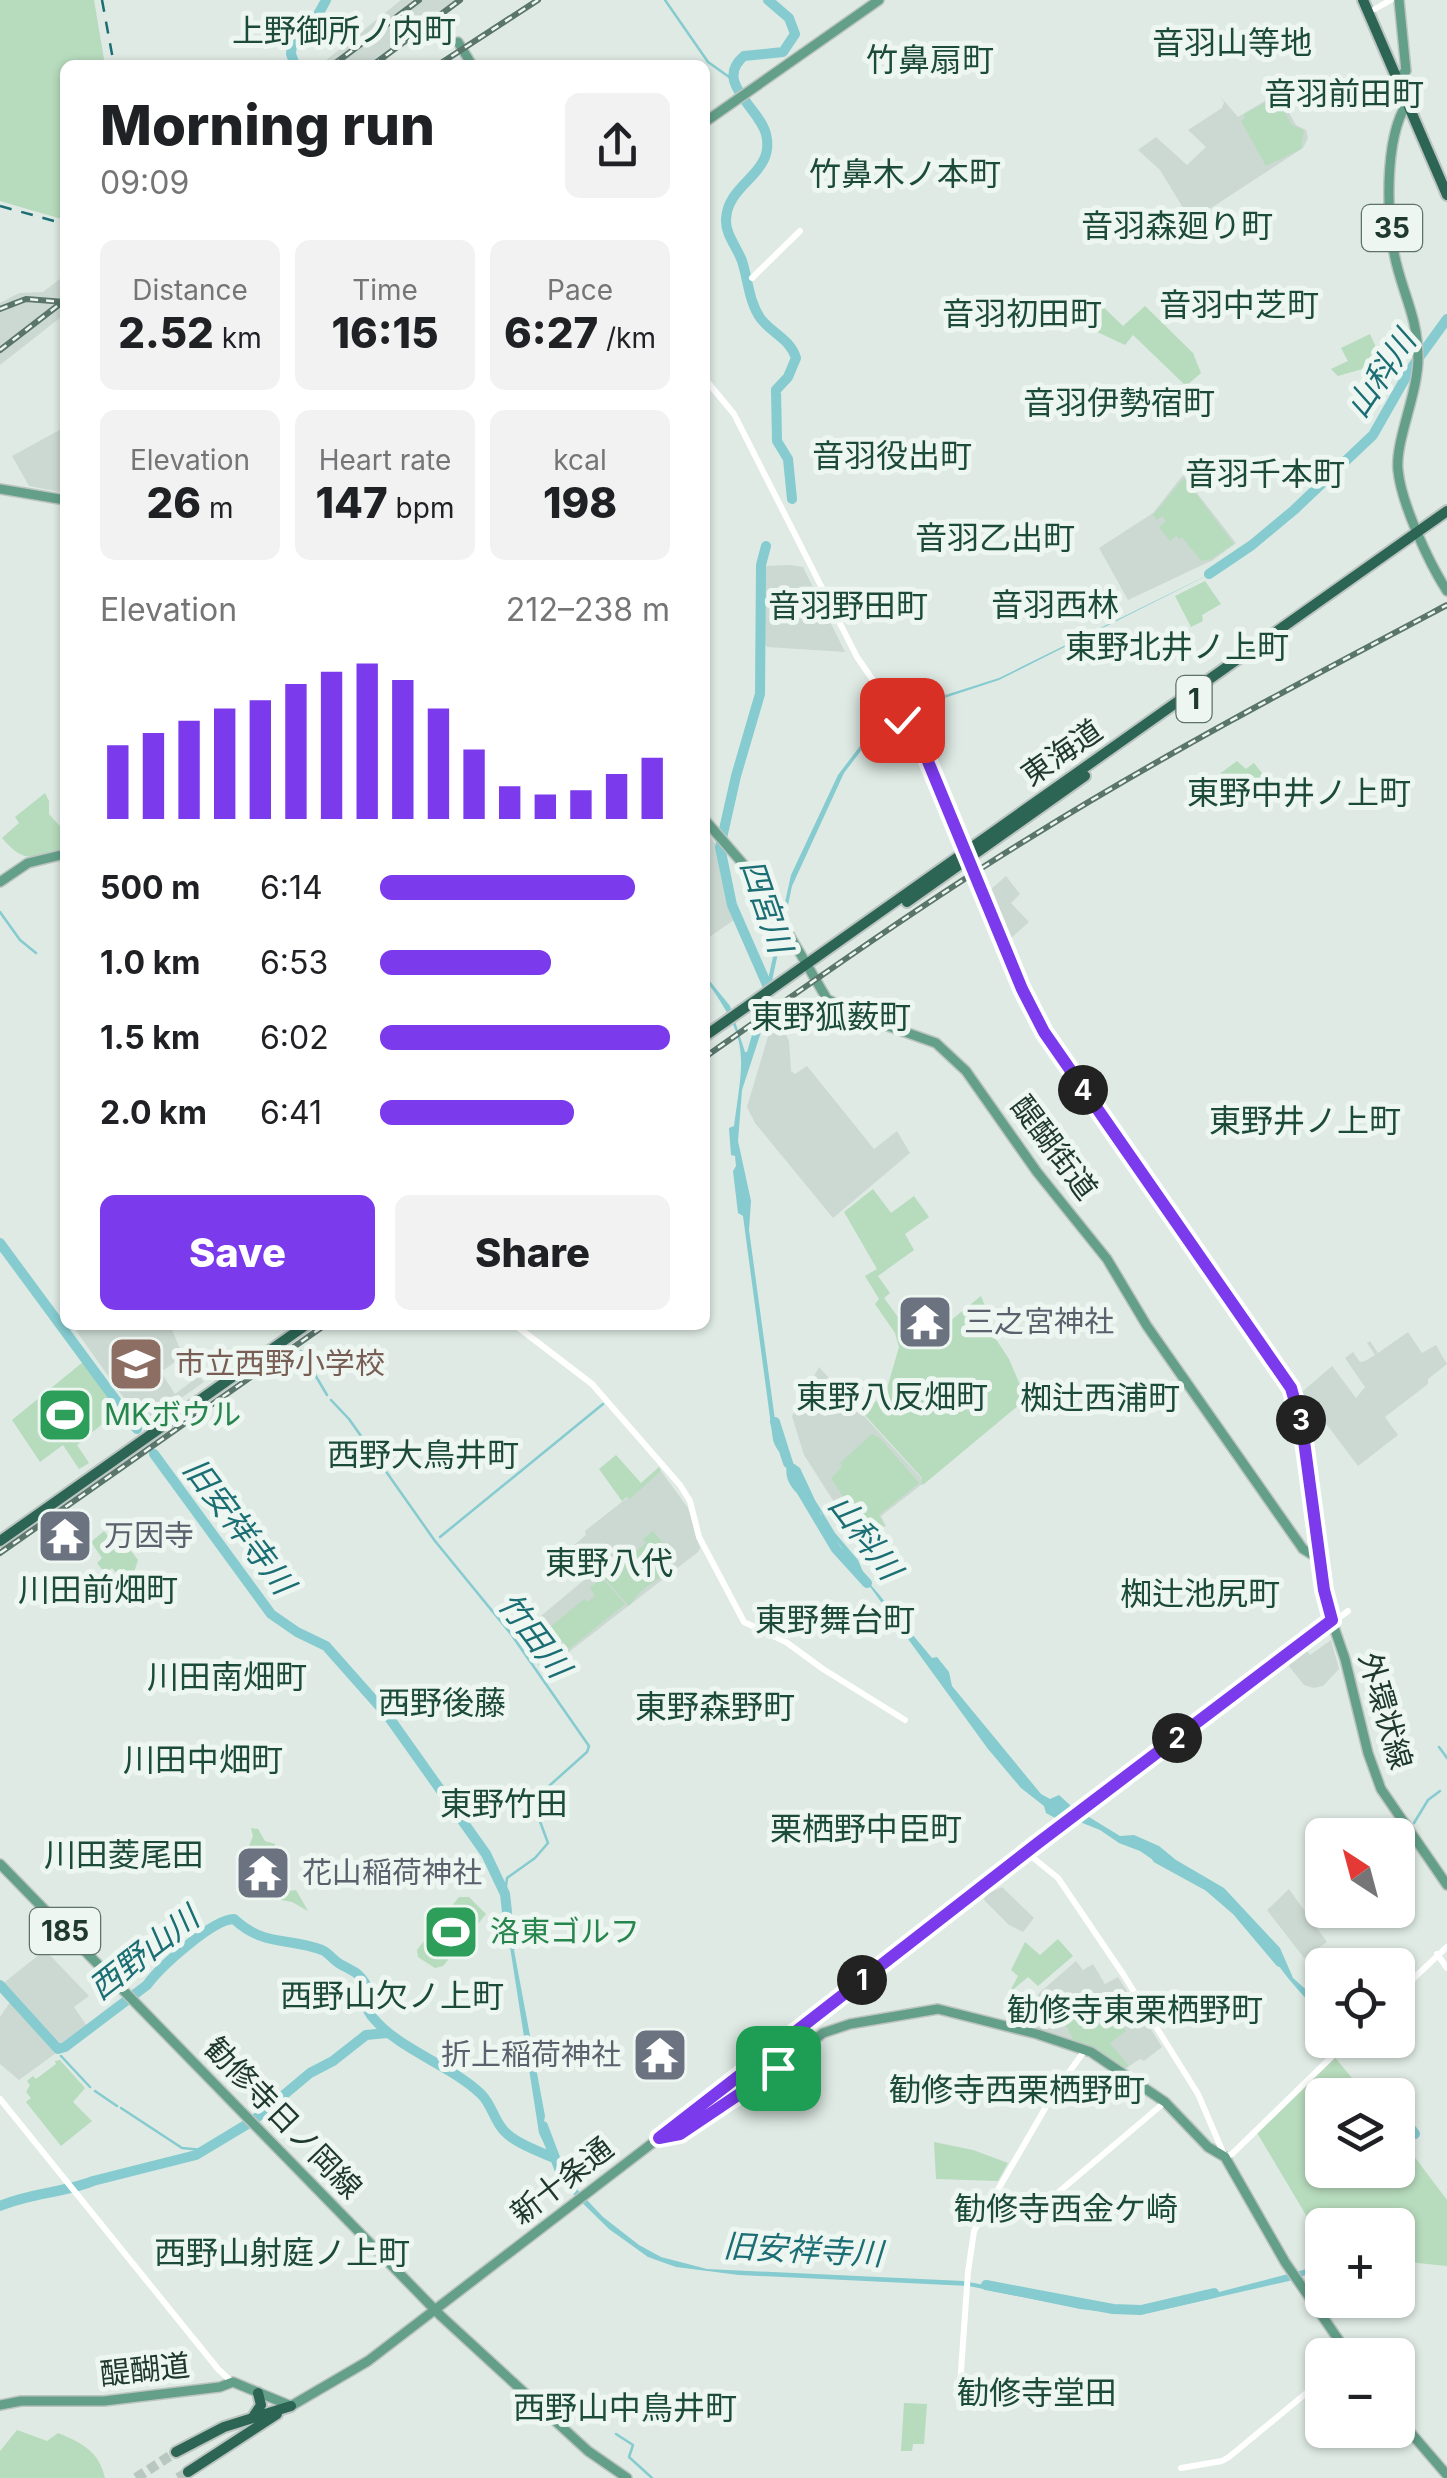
<!DOCTYPE html>
<html lang="en">
<head>
<meta charset="utf-8">
<style>
	:root { --surface:#fff; --page:#f2f2f2; --text:#202124; --muted:#757577; --accent:#7c3aed }
	body { margin:0; font-family:Inter,"Noto Sans JP",sans-serif; background:var(--page); color:var(--text); height:100vh; display:flex; flex-direction:column; font-size:38px; white-space:nowrap }
	* { box-sizing:border-box; margin:0 }
	p { font-size:32px; color:var(--muted) }
	.icon { flex:none; width:55px; height:55px; fill:none; stroke:currentColor; stroke-width:2; stroke-linecap:round; stroke-linejoin:round }
	.map { position:relative; flex:1; overflow:hidden }
	.details { position:absolute; left:60px; top:60px; width:650px; height:1270px; display:flex; flex-direction:column; background:var(--surface); border-radius:15px; box-shadow:0 2px 8px #0004 }
	.details>* { flex:none }
	.needle { width:65px; rotate:324deg }
	.fabs { position:absolute; left:1305px; top:1818px; display:grid; gap:20px }
	.fabs a { display:grid; place-items:center; width:110px; height:110px; border-radius:15px; background:var(--surface); box-shadow:0 2px 8px #0004; font-size:50px }
	.pin { position:absolute; display:grid; place-items:center; width:85px; height:85px; color:#fff; margin:-42px; border-radius:20px; box-shadow:0 5px 15px #0006 }
	.km { position:absolute; width:50px; height:50px; margin:-25px; border-radius:50%; background:#222; color:#fff; font-size:28px; line-height:50px; text-align:center }
	.round { display:grid; place-items:center; flex:none; width:105px; height:105px; border-radius:15px; background:var(--page) }
	.overview { display:flex; align-items:center; justify-content:space-between; height:170px; padding:0 40px }
	h1 { font-size:55px; font-weight:800; line-height:75px }
	.figures { display:grid; grid-template-columns:repeat(3,1fr); gap:15px; height:170px; padding:10px 40px }
	.figures div { display:grid; align-content:center; border-radius:15px; background:var(--page); text-align:center }
	.figures b { font-size:42px; font-weight:800 }
	.figures small { font-size:28px; font-weight:400 }
	.figures p { font-size:28px }
	.chart { height:280px; padding:20px 40px }
	.chart p { display:flex; justify-content:space-between }
	.chart svg { width:100%; height:180px; margin-top:10px; stroke:var(--accent); stroke-width:6 }
	.button { display:flex; gap:20px; margin-top:auto; padding:20px 40px }
	.button a { flex:1; height:115px; border-radius:15px; background:var(--accent); color:#fff; font-size:40px; font-weight:800; line-height:115px; text-align:center }
	.button a+a { background:var(--page); color:var(--text) }
	ul { padding:0 40px; list-style:none; font-size:32px }
	li { display:grid; grid-template-columns:160px 120px 1fr; align-items:center; height:75px }
	li i { height:25px; border-radius:12px; background:var(--accent) }
	.map>svg:first-child { display:block }
	.built { fill:#ccd9d2 }
	.green { fill:#b7dbbd }
	.water { fill:#85cbcf }
	.lines { fill:none; stroke-linecap:round; stroke-linejoin:round }
	.stream { stroke:#85cbcf; stroke-width:2.5 }
	.river { stroke:#85cbcf; stroke-width:10 }
	.ferry { stroke:#1b6e74; stroke-width:2.5; stroke-dasharray:12 10; stroke-linecap:butt }
	.highway-tunnel { stroke:#b8c7bf; stroke-width:10; stroke-dasharray:10 5; stroke-linecap:butt }
	.major-casing { stroke:#bcc4c1; stroke-width:12 }
	.highway-casing { stroke:#bcc4c1; stroke-width:14 }
	.minor { stroke:#fff; stroke-width:6 }
	.major { stroke:#639f89; stroke-width:9 }
	.highway { stroke:#2c6553; stroke-width:10 }
	.rail-casing { stroke:#5a756b; stroke-width:6 }
	.rail { stroke:#eef6f1; stroke-width:2.5; stroke-dasharray:8; stroke-linecap:butt }
	.route-casing { stroke:#fff; stroke-width:20 }
	.route { stroke:#7c3aed; stroke-width:12 }
	.labels { text-anchor:middle; stroke-width:10; stroke-linejoin:round; paint-order:stroke }
	.shield { fill:#eef6f1; stroke:#5e726a; stroke-width:2.5 }
	.shield-label { font-size:28px; font-weight:bold; fill:#203930 }
	.street-label { font-size:30px; fill:#203930; stroke:#eef6f1 }
	.worship-label { font-size:30px; fill:#5b616d; stroke:#eef6f1; text-anchor:start }
	.education-label { font-size:30px; fill:#785e54; stroke:#eef6f1; text-anchor:start }
	.leisure-label { font-size:30px; fill:#27864d; stroke:#eef6f1; text-anchor:start }
	.neighbourhood-label { font-size:32px; fill:#1c4b3a; stroke:#eef6f1 }
	.water-label { font-size:32px; font-style:italic; fill:#1b6e74; stroke:#eef6f1 }
</style>
</head>
<body>
<div class="map">
<svg width="1447" height="2478" viewBox="0 0 1447 2478">
	<rect width="100%" height="100%" fill="#deeae3"/>
	<path class="built" d="M401,0h63l-77,58 4,7h-71z
		M1278,93l18,32 10,5 2,8 -5,10 -112,73 -31,-51 -22,-20 18,-13 31,28 19,-18 -18,-17 34,-22 2,-6 -4,-6 18,21z
		M65,275v39l-65,51v-62l19,-10 24,-1z
		M65,427v66l-36,-7 -17,-30z
		M1183,475l53,68 -23,17 -85,40 -29,-52 54,-35z
		M790,565l13,2 42,85 -78,-5 -2,-3 -1,-78z
		M705,828l10,16 19,76 -29,20z
		M1006,876l14,18 -9,9 18,19 -19,17 -20,-49z
		M781,1023l8,18 2,30 4,3 12,-8 67,83 23,-18 13,22 -77,65 -78,-95 -8,-16 22,-74z
		M72,1325h98l13,31 -22,16 14,22 24,-18 5,6 -61,43z
		M1408,1332l14,21 14,-8 11,19 -19,15v5l-43,33 13,18 -40,31 -56,-74 30,-26 24,32 9,-11 -20,-29 8,-6 7,10 5,-1 10,-6 -8,-12 3,-2 8,12z
		M819,1367l103,112 -1,6 -40,31 5,10 -27,15 -55,-86 -12,-39z
		M661,1471l27,37 12,40 -2,4 -155,120 -25,-37 77,-64 -21,-26 12,-10 -1,-4z
		M1331,1640l8,29 -16,17 -9,2 -10,-3 -16,-20 19,-14 3,4z
		M1002,1887l32,31 -11,14 -14,-7 -25,-25 1,-5z
		M1289,1889l38,53 -23,16 -37,-48z
		M45,1950l44,46 -15,11 15,22 -70,51 -19,-16v-47l12,-18 -11,-14z
		M1076,1961l7,9 10,-6 12,20 13,-7 44,70 -18,14 -4,-2 -15,10 -32,-18 -64,-24 9,-17v-16z"/>
	<path class="green" d="M0,0h94l11,65h-40v155l-65,-19z
		M1276,97l16,28 12,5 -3,19 -35,17 -25,-45 4,-3 -1,-4z
		M1091,300l7,2 25,24 22,-20 48,47 8,20 -15,13 -53,-51 -8,10 -32,-15 -17,-17z
		M1370,334l13,29 -45,13 -7,-7 17,-8 -7,-13z
		M1184,478l50,66 -23,15 -10,2 -19,-24 -3,2 -3,-3 -6,5 -11,-14 7,-6 -4,-5 -5,4 -4,-5z
		M1205,581l16,23 -19,11 1,6 -12,6 -16,-31z
		M1237,761l9,8 8,-6 18,23 -18,13 -14,4 -7,-12 -16,5 -7,-15z
		M45,793l4,8v13l16,18v18c-33,6 -39,16 -63,-12l17,-15 -4,-6z
		M873,1189l18,24 23,-17 15,21 -24,17 9,16 -36,26 12,17 -6,5 35,48 62,-50 8,20 -5,5 25,38 17,40 -102,85 -3,1 1,-7 -59,-65 23,-21 13,-45 -4,-14 -20,-29 4,-5 -14,-23 12,-7 -33,-57z
		M83,1362l36,48 -42,35 12,18 -10,6 -16,-24 -23,17 -28,-42z
		M872,1434l8,4 39,45 -40,32 5,11 -25,13 -23,-36 8,-5 -13,-20 11,-11 -2,-4z
		M616,1455l25,28 18,-16 2,4 -31,28 -3,-2 -5,4 -23,-32z
		M104,1531l13,16 7,-5 14,18 -9,28 -17,-20 -7,5 -8,-10 5,-5 -11,-16z
		M653,1531l21,26 -1,4 -10,7 1,6 -24,18 -11,14 -28,-31 11,-9 3,3 31,-26 -3,-4z
		M602,1578l23,26 -56,45 -19,-22 34,-28 3,3 8,-6 -5,-8z
		M251,1828l7,1 7,12 10,3v8l-19,20 5,12 19,8 16,-2 12,21 -16,-9 -41,-8 -8,-5 -6,-12 16,-41z
		M459,1897h10l17,17 -43,52 -8,2 -17,-11 -1,-7z
		M1058,1939l15,17 -35,30 -10,-9 -19,16 9,-17 -7,-6 14,-28 15,13z
		M1105,1995l3,4 3,-1 10,16 -3,4 8,13 -16,12 19,23 -4,2 -51,-28 -11,-19z
		M1333,2055l33,40h-44v75h76v-35l49,65v66l-49,-5v-36h-76v17l-66,-111z
		M60,2060l25,28 -12,14 19,19 -31,25 -35,-44 5,-4 -5,-6 4,-7 -3,-4 6,-5 3,3 20,-15 -1,-3z
		M934,2142l39,8 35,13 -10,18 -62,-2z
		M904,2403l23,1 -3,40h-11l-1,7h-11z
		M17,2430l30,11 11,-8c24,10 41,18 47,45h-105v-27z"/>
	<path class="water" d="M1220,569l-221,111 -82,27 -31,18 -23,23 -19,25 -52,113 -30,143 -20,61 -4,51 13,60 -2,29 29,212 12,19 10,7 15,32 20,33 23,27 8,19 66,79 5,-1 12,15 3,14 89,108 9,5 9,-4 12,11 49,30 14,-1 25,11 17,14 48,28 56,60 13,30 29,26v12c-14,-15 -31,-33 -43,-50 -11,-16 -15,-38 -35,-44l-4,-12 -12,-5 -3,-11 -21,-16 -26,-13 -19,-1 -19,-13 -21,-8 -19,-13 -30,-12 -13,1 -11,-6 -2,-7 -23,-18 -33,-39 -165,-227 -2,-9c-11,-10 -30,-20 -34,-36 -1,-5 0,-10 -2,-16 -4,-9 -9,-11 -12,-21l-30,-224 -5,-3 -5,-42 3,-5 -1,-10 -4,-1 -2,-27 5,-2c10,-73 16,-85 -29,-147v-4l25,31 15,46h2l20,-68 24,-109 47,-100 22,-29 24,-24 33,-18 82,-26z
		M503,1902l7,2 1,29 6,14 -3,3 31,166 -2,11 8,27 20,29 32,34 36,28 22,12 46,12 256,12 155,29 44,-3 160,-42v4l-33,12 -119,27 -48,6 -42,-5 -111,-23 -230,-11 -63,-8 -28,-10 -39,-28 -46,-45 -24,-51z"/>
	<g class="lines">
		<path class="stream" d="M665,0l43,62 24,17
			M0,912l20,28 16,13
			M279,1325l1,2
			M301,1351l26,44
			M331,1400l18,19 86,122 76,93 78,112 -2,6 -48,43 -1,21 10,27 -13,15 -28,20 -2,16
			M440,1537l163,-133
			M1439,1747l8,11
			M1414,1823l14,-23 12,-9
			M58,2049l1,2
			M61,2056l29,31
			M95,2091l22,15
			M121,2108l61,40 21,2
			M616,2434l17,11 -4,12 23,21"/>
		<path class="river" d="M768,0l21,18 6,16 -12,18 -39,4c-31,26 15,51 22,78 10,40 -38,48 -40,85 -1,15 11,28 16,42 6,18 7,42 19,58 12,15 29,20 35,39l-8,19 -12,13 1,51 11,18 4,40
			M295,65l-4,-11 1,-11 21,-19 13,-24
			M766,546l-5,19 -1,129 -24,82 -16,71 12,58 36,82
			M1209,574l43,-29 42,-35 79,-75 37,-65 37,-51
			M0,1243l137,186
			M775,1422l13,41
			M154,1454l117,160 26,18 29,14 62,70 98,138 19,40 2,18
			M802,1492l34,57 31,34
			M1157,1858l51,28 29,25 43,51
			M0,1985l58,64 7,-2 82,-62c13,-18 66,-66 87,-66 30,28 54,18 88,31 7,3 11,10 18,14 12,7 17,7 25,19 0,14 -1,25 9,36 28,32 75,45 107,75 10,10 12,22 20,33 10,15 37,24 53,31
			M1398,2111l17,23
			M543,2126l17,45
			M0,2206c30,-13 63,-13 93,-25l103,-26 58,-35 56,-47 23,-12 33,-26 21,-2
			M986,2285l127,24 28,1 73,-17"/>
		<path class="ferry" d="M102,0l12,65
			M0,206l65,18"/>
		<path class="highway-tunnel" d="M136,2478l40,-26
			M178,2478l10,-6"/>
		<g class="major-casing">
			<path id="major" d="M458,42l14,23
				M1398,78l8,-7 -7,-71
				M1412,97c-28,31 -25,110 -19,150 6,41 25,66 25,111 0,36 -23,83 -20,112 3,33 31,93 49,121
				M705,122l174,-122
				M0,489l65,11
				M705,820l52,60 70,119 30,16 79,28 30,28 71,101 70,87 40,67 156,223 8,5h11l5,53 18,52 23,94 13,36 66,96
				M0,882l28,-19 37,-9
				M0,1864l441,452 147,135 39,27
				M0,2405l21,-4h83l116,-14 13,-5 58,24 77,-45 291,-223 18,-3 25,-14 66,-45 55,-43 27,-9 88,-15 99,25 54,18 74,50 43,45 17,10 60,105 64,93
				M1398,2418l49,57"/>
		</g>
		<g class="highway-casing">
			<path id="highway" d="M1363,0l84,195
				M907,902l178,-126
				M705,1036l742,-525
				M0,1541l306,-216
				M253,2417l8,-12 -3,-12
				M176,2452l48,-25 67,-21
				M188,2472l89,-58"/>
		</g>
		<path class="minor" d="M1375,9l16,-9
			M752,278l48,-47
			M705,379l29,35 123,243 70,102 95,230 22,43 247,356 12,38 19,128
			M515,1325l77,59 88,101 10,16 9,36 45,85 42,20 37,27 82,51
			M1026,1852l32,26 65,96 75,120 27,63 7,-3 117,-114
			M1437,1954l10,14
			M1398,1993l49,-46
			M0,2099l218,270 14,13
			M660,2137l404,-314 284,-212
			M1041,2207l124,-105
			M959,2400l9,-128 6,-41 80,-138 31,-43
			M1181,2468l41,-7 7,-4 93,-77"/>
		<use href="#major" class="major"/>
		<use href="#highway" class="highway"/>
		<g class="rail-casing">
			<path id="rail" d="M333,65l86,-65
				M373,65l87,-65
				M438,65l100,-65
				M0,309l26,-10 39,3
				M0,350l65,-50
				M705,1057c107,-75 214,-151 326,-220 135,-84 276,-158 416,-232
				M0,1553l325,-228"/>
		</g>
		<use href="#rail" class="rail"/>
	</g>
	<g class="lines">
		<g class="route-casing">
			<path id="route" d="M778,2068l-98,66 -21,4 379,-295 294,-223 -8,-30 -22,-164 -11,-38 -247,-356 -22,-43 -95,-230 -25,-39"/>
		</g>
		<use href="#route" class="route"/>
	</g>
	<defs>
		<g id="temple-square" transform="scale(2.875)"><rect x="-9" y="-9" width="18" height="18" rx="4" fill="#6b7280" stroke="#eef6f1"/><path d="M0-6L5-2H3V0L6.5 2.5H4V6H1.5V3h-3V6H-4V2.5H-6.5L-3 0V-2H-5Z" fill="#fff"/></g>
		<g id="school-square" transform="scale(2.875)"><rect x="-9" y="-9" width="18" height="18" rx="4" fill="#8d6e63" stroke="#eef6f1"/><path d="M0-5L7-2L0 1L-7-2ZM-4 1L0 2.5L4 1V4Q0 6-4 4Z" fill="#fff"/></g>
		<g id="stadium-square" transform="scale(2.875)"><rect x="-9" y="-9" width="18" height="18" rx="4" fill="#2e9e5b" stroke="#eef6f1"/><path d="M0-5a6.5 5 0 1 0 0 10a6.5 5 0 1 0 0-10ZM-3.5-1.8h7v3.6h-7Z" fill="#fff"/></g>
	</defs>
	<g fill-rule="evenodd">
		<use href="#temple-square" x="925" y="1322"/>
		<use href="#school-square" x="136" y="1364"/>
		<use href="#stadium-square" x="65" y="1415"/>
		<use href="#temple-square" x="65" y="1536"/>
		<use href="#temple-square" x="263" y="1873"/>
		<use href="#stadium-square" x="451" y="1932"/>
		<use href="#temple-square" x="660" y="2055"/>
	</g>
	<g class="labels">
		<g class="shield">
			<rect x="1362" y="205" width="60" height="46" rx="8"/>
			<rect x="1176.5" y="676" width="35" height="46" rx="8"/>
			<rect x="30" y="1908" width="70" height="46" rx="8"/>
		</g>
		<g class="shield-label">
			<text x="1392" y="238">35</text>
			<text x="1194" y="709">1</text>
			<text x="65" y="1941">185</text>
		</g>
		<g class="street-label">
			<text transform="translate(1062 753) rotate(-35)" y="10">東海道</text>
			<text transform="translate(1054 1148) rotate(53)" y="10">醍醐街道</text>
			<text transform="translate(1385 1711) rotate(74)" y="10">外環状線</text>
			<text transform="translate(283 2118) rotate(46)" y="10">勧修寺日ノ岡線</text>
			<text transform="translate(562 2181) rotate(-38)" y="10">新十条通</text>
			<text transform="translate(145 2370) rotate(-6)" y="10">醍醐道</text>
		</g>
		<g class="worship-label">
			<text x="964" y="1332">三之宮神社</text>
			<text x="104" y="1546">万因寺</text>
			<text x="302" y="1883">花山稲荷神社</text>
			<text x="621" y="2065" text-anchor="end">折上稲荷神社</text>
		</g>
		<g class="education-label">
			<text x="175" y="1374">市立西野小学校</text>
		</g>
		<g class="leisure-label">
			<text x="104" y="1425">MKボウル</text>
			<text x="490" y="1942">洛東ゴルフ</text>
		</g>
		<g class="neighbourhood-label">
			<text x="344" y="42">上野御所ノ内町</text>
			<text x="1232" y="54">音羽山等地</text>
			<text x="930" y="71">竹鼻扇町</text>
			<text x="1344" y="105">音羽前田町</text>
			<text x="905" y="185">竹鼻木ノ本町</text>
			<text x="1177" y="237">音羽森廻り町</text>
			<text x="1239" y="316">音羽中芝町</text>
			<text x="1022" y="325">音羽初田町</text>
			<text x="1119" y="414">音羽伊勢宿町</text>
			<text x="892" y="467">音羽役出町</text>
			<text x="1265" y="485">音羽千本町</text>
			<text x="995" y="549">音羽乙出町</text>
			<text x="1055" y="616">音羽西林</text>
			<text x="848" y="617">音羽野田町</text>
			<text x="1177" y="658">東野北井ノ上町</text>
			<text x="1299" y="804">東野中井ノ上町</text>
			<text x="831" y="1028">東野狐薮町</text>
			<text x="1305" y="1132">東野井ノ上町</text>
			<text x="892" y="1408">東野八反畑町</text>
			<text x="1100" y="1409">椥辻西浦町</text>
			<text x="423" y="1466">西野大鳥井町</text>
			<text x="609" y="1574">東野八代</text>
			<text x="98" y="1601">川田前畑町</text>
			<text x="1200" y="1605">椥辻池尻町</text>
			<text x="835" y="1631">東野舞台町</text>
			<text x="227" y="1688">川田南畑町</text>
			<text x="442" y="1714">西野後藤</text>
			<text x="715" y="1718">東野森野町</text>
			<text x="203" y="1771">川田中畑町</text>
			<text x="504" y="1815">東野竹田</text>
			<text x="866" y="1840">栗栖野中臣町</text>
			<text x="124" y="1866">川田菱尾田</text>
			<text x="392" y="2007">西野山欠ノ上町</text>
			<text x="1135" y="2021">勧修寺東栗栖野町</text>
			<text x="1017" y="2101">勧修寺西栗栖野町</text>
			<text x="1066" y="2220">勧修寺西金ケ崎</text>
			<text x="282" y="2264">西野山射庭ノ上町</text>
			<text x="1037" y="2404">勧修寺堂田</text>
			<text x="625" y="2419">西野山中鳥井町</text>
		</g>
		<g class="water-label">
			<text transform="translate(1381 374) rotate(-56)" y="11">山科川</text>
			<text transform="translate(766 906) rotate(71)" y="11">四宮川</text>
			<text transform="translate(239 1526) rotate(53)" y="11">旧安祥寺川</text>
			<text transform="translate(865 1537) rotate(53)" y="11">山科川</text>
			<text transform="translate(534 1635) rotate(53)" y="11">竹田川</text>
			<text transform="translate(144 1953) rotate(-38)" y="11">西野山川</text>
			<text transform="translate(803 2250) rotate(3)" y="11">旧安祥寺川</text>
		</g>
	</g>
</svg>
<div class="fabs">
<a><svg class="needle" viewBox="-14 -14 28 28"><path d="M0-13l5 13h-10z" fill="#e53935"/><path d="M0 13l5-13h-10z" fill="#757577"/></svg></a>
<a><svg class="icon" aria-label="locate" viewBox="0 0 24 24"><circle cx="12" cy="12" r="6"/><path d="M12 2v4M12 18v4M2 12h4M18 12h4"/></svg></a>
<a><svg class="icon" aria-label="layers" viewBox="0 0 24 24"><path d="M12 4l9 5-9 5-9-5zM3 14l9 5 9-5"/></svg></a>
<a>+</a>
<a>−</a>
</div>
<div class="pin" style="left:778px;top:2068px;background:#1e9e55"><svg class="icon" aria-label="arrive" viewBox="0 0 24 24"><path d="M6 21V4h12l-3 4 3 4H6"/></svg></div>
<div class="pin" style="left:902px;top:720px;background:#d93025"><svg class="icon" aria-label="check" viewBox="0 0 24 24"><path d="M5 12l5 5 9-10"/></svg></div>
<b class="km" style="left:862px;top:1980px">1</b>
<b class="km" style="left:1177px;top:1738px">2</b>
<b class="km" style="left:1301px;top:1420px">3</b>
<b class="km" style="left:1083px;top:1090px">4</b>
<section class="details">
<div class="overview"><div><h1>Morning run</h1><p>09:09</p></div><a class="round"><svg class="icon" aria-label="share" viewBox="0 0 24 24"><path d="M12 15V3M7 8l5-5 5 5M5 13v7h14v-7"/></svg></a></div>
<div class="figures">
<div><p>Distance</p><b>2.52<small> km</small></b></div>
<div><p>Time</p><b>16:15</b></div>
<div><p>Pace</p><b>6:27<small> /km</small></b></div>
</div>
<div class="figures">
<div><p>Elevation</p><b>26<small> m</small></b></div>
<div><p>Heart rate</p><b>147<small> bpm</small></b></div>
<div><p>kcal</p><b>198</b></div>
</div>
<div class="chart"><p><span>Elevation</span>212–238 m</p>
<svg viewBox="0 0 160 44" preserveAspectRatio="none"><path d="M5 44V26M15 44V23M25 44V20M35 44V17M45 44V15M55 44V11M65 44V8M75 44V6M85 44V10M95 44V17M105 44V27M115 44V36M125 44V38M135 44V37M145 44V33M155 44V29"/></svg>
</div>
<ul>
<li><b>500 m</b>6:14<i style="width:88%"></i></li>
<li><b>1.0 km</b>6:53<i style="width:59%"></i></li>
<li><b>1.5 km</b>6:02<i style="width:100%"></i></li>
<li><b>2.0 km</b>6:41<i style="width:67%"></i></li>
</ul>
<div class="button"><a>Save</a><a>Share</a></div>
</section>
</div>
</body>
</html>
